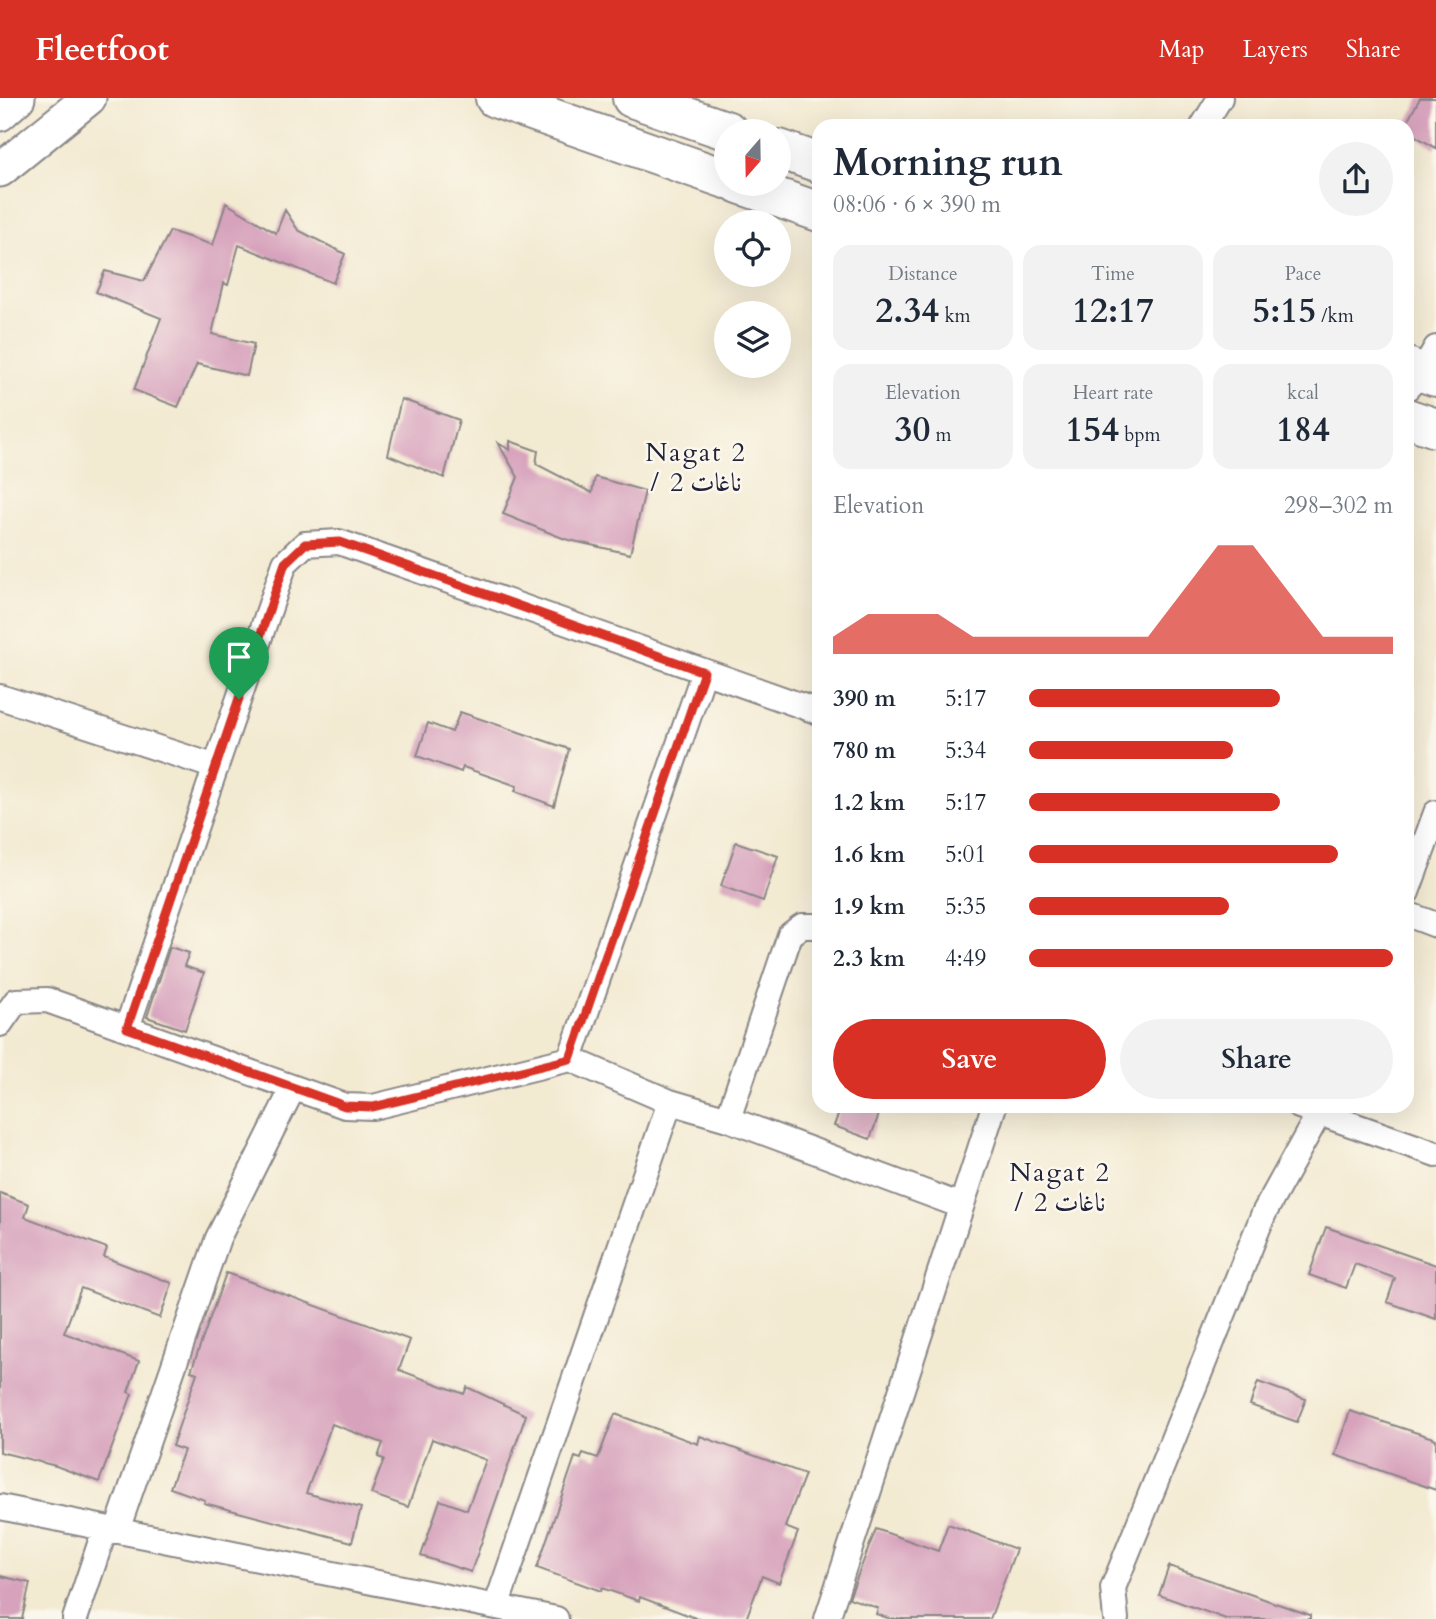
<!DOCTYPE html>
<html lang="en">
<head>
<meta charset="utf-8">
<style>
	:root { --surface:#fff; --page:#f2f2f3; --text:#1f2937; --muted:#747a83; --accent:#d93025 }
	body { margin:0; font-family:Cardo,Amiri,serif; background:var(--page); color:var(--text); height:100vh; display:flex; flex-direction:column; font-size:26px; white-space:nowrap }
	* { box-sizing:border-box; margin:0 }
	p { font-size:23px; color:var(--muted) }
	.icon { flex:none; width:38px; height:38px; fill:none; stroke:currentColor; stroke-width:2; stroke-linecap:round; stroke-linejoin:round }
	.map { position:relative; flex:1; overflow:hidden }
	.side { position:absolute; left:812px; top:21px; width:602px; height:994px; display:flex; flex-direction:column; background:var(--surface); border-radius:21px; box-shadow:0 7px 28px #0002 }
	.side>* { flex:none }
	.needle { width:46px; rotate:200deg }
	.tools { position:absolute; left:714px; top:21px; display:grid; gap:14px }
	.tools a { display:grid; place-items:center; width:77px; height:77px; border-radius:50%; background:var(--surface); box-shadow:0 7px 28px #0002; font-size:35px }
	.pin { position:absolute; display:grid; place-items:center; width:60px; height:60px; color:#fff; margin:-72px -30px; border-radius:50% 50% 50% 0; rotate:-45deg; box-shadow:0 0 7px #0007 }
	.pin .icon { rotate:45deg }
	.round { display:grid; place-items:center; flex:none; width:74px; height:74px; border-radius:37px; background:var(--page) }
	.overview { display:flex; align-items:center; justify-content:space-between; height:119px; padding:0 21px }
	h1 { font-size:38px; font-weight:800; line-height:52px }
	.figures { display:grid; grid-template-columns:repeat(3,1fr); gap:10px; height:119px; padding:7px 21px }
	.figures div { display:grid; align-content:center; border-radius:18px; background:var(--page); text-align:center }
	.figures b { font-size:35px; font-weight:800 }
	.figures small { font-size:19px; font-weight:400 }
	.figures p { font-size:19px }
	.chart { height:196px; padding:14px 21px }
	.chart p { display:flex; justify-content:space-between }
	.chart svg { width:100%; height:126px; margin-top:7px; fill:var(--accent); opacity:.7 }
	.primary-button { display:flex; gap:14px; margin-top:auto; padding:14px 21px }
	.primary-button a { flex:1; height:80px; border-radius:42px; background:var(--accent); color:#fff; font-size:28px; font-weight:800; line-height:80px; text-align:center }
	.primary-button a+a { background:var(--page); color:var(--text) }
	ul { padding:0 21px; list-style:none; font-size:23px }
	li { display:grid; grid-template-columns:112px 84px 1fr; align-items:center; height:52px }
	li i { height:18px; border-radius:9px; background:var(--accent) }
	header { display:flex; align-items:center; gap:42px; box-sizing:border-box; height:98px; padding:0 35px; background:var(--accent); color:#fff }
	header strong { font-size:33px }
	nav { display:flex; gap:38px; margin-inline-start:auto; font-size:24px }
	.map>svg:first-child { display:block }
	.building { fill:#d7a2bc }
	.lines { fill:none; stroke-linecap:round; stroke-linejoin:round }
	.street-casing { stroke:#8a8686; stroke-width:28 }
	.secondary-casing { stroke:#8a8686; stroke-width:37 }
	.primary-casing { stroke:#8a8686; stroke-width:42 }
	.street { stroke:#fff; stroke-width:24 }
	.secondary { stroke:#fff; stroke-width:33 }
	.primary { stroke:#fff; stroke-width:38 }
	.route-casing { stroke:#fff; stroke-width:14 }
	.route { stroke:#d93025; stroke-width:9 }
	.labels { text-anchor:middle; stroke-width:5; stroke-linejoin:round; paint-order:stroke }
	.neighbourhood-label { font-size:26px; letter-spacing:2px; fill:#22223b; stroke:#fbf7ec }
</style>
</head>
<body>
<header>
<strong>Fleetfoot</strong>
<nav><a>Map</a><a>Layers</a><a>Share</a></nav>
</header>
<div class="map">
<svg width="1436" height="1521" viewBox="0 0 1436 1521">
	<rect width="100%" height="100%" fill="#fbf7ec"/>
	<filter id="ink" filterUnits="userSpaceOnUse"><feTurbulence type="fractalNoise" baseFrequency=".0143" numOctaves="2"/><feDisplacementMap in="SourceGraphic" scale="14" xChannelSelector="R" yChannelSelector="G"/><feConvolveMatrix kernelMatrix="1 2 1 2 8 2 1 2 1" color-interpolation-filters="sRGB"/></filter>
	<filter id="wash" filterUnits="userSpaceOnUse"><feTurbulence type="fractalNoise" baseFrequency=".00686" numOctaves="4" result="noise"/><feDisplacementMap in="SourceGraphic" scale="28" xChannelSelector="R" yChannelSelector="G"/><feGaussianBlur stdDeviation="1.57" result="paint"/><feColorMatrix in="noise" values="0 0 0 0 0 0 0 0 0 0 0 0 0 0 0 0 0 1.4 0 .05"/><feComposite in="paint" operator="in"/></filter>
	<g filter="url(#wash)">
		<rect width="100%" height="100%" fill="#f3ead2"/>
		<g id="blocks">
			<path class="building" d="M1420,0h16v50l-29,-17 -2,-5z
				M226,105l50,30 9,-23 13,20 47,24 -12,29 -94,-38 -11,40 -4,-2 -12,51 42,10 -7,32 -50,-12 -19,43 -44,-17 27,-72 -65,-26 9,-21 39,10 26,-50 43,14z
				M401,301l58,21 -15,58 -56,-23z
				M510,343l28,10 -2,13 56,29 3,-16 50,14 -15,63 -65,-15 -62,-25 15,-37 -20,-34 12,7z
				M460,614l109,37 -15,57 -39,-15 2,-5 -54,-19 -2,5 -44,-16 11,-33 24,9z
				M736,744l42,14 -15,45 -42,-15z
				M170,849l19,6 -5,13 20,7 -19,57 -38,-13z
				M841,1008h41l-12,33 -36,-13z
				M0,1095l29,11 -4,13 82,31 -3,9 68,26 -12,35 -79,-30 -17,45 75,28 -11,31 4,2 -33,88 -43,-16 -56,-14z
				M1326,1129l110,38v54l-49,-17 8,-24 -40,-14 -9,24 -37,-13z
				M226,1175l184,67 -11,30 65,24 3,-7 59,28 -55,157 -50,-16 19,-56 27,10 19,-50 -54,-21 -24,68 -37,-13 13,-35 -6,-2 5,-14 -51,-19 -26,69 55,15 -9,34 -148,-39 1,-3 -35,-12 14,-38 -12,-4 25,-73 -6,-2z
				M1258,1284l48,17 -9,23 -47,-17z
				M1350,1313l86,28v51l-101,-35z
				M615,1316l83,30 2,-8 105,38 -20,53 13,5 -19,51 -17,-7 -16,43h-48l-58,-22 -1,4 -37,-13 -1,3 -64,-23 38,-111 6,2 2,-6 15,5z
				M948,1426l68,25 -26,70h-99l-15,-5 2,-6 -29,-10 27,-69 62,22z
				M1169,1468l141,49v4h-84l-67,-24z
				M0,1478l30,7 -8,36h-22z"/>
		</g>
	</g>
	<g filter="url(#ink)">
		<use href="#blocks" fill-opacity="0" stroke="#8a8686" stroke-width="2"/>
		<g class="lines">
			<g class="street-casing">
				<path id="street" d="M1203,28l17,-28
					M1407,290l15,-16 14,-24
					M0,599l216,70
					M1407,794l29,-79
					M1407,816l29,11
					M0,926l16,-23 31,-1 298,106 28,1 197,-48 100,43 58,17 231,86
					M127,930l158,-465 20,-19 34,-2 480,170
					M570,961l134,-387
					M1299,1008l137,48
					M728,1021l62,-184 12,-9h17
					M0,1409l556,112
					M117,1432l101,-292 75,-150
					M496,1509l174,-505
					M75,1521l30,-90
					M827,1521l167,-513
					M1116,1521l-3,-31 151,-375 59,-107"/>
			</g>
			<g class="secondary-casing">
				<path id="secondary" d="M0,16l18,-16
					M0,72l89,-72"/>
			</g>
			<g class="primary-casing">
				<path id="primary" d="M495,0l231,81
					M632,0l96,33
					M779,51l40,14
					M739,86l80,28
					M1407,269l29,10
					M1407,320l29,10"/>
			</g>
			<use href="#street" class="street"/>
			<use href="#secondary" class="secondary"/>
			<use href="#primary" class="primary"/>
		</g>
	</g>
	<g class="lines" filter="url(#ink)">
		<g class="route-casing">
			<path id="route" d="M340,444l364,130 -134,387 -197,48 -28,-1 -218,-78 158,-465 20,-19z"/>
		</g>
		<use href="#route" class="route"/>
	</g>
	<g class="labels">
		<g class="neighbourhood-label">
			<text x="696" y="363">Nagat 2<tspan x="696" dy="30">/ ناغات 2</tspan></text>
			<text x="1060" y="1083">Nagat 2<tspan x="1060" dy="30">/ ناغات 2</tspan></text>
		</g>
	</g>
</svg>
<div class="tools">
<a><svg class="needle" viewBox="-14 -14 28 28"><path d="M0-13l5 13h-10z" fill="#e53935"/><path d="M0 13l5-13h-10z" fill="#747a83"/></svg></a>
<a><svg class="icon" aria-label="locate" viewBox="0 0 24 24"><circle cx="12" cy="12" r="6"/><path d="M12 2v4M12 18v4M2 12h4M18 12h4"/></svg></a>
<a><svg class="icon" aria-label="layers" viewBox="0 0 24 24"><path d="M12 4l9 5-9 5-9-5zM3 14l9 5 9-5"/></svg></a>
</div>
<div class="pin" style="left:239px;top:601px;background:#1e9e55"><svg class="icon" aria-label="arrive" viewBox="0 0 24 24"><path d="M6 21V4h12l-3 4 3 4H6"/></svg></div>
<section class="side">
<div class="overview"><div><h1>Morning run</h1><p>08:06 · 6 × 390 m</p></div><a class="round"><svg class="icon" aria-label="share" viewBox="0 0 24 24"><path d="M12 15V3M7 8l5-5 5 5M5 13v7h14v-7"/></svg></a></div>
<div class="figures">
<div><p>Distance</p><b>2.34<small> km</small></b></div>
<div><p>Time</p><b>12:17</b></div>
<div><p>Pace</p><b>5:15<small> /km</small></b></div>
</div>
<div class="figures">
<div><p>Elevation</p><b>30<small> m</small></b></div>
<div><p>Heart rate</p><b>154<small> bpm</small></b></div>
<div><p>kcal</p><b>184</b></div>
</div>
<div class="chart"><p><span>Elevation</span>298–302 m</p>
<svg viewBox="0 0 160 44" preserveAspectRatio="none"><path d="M0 44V38L10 30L20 30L30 30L40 38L50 38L60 38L70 38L80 38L90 38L100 22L110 6L120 6L130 22L140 38L150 38L160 38V44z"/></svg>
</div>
<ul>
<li><b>390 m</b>5:17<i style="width:69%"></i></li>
<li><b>780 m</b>5:34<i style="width:56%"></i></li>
<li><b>1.2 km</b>5:17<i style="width:69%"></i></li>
<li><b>1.6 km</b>5:01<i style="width:85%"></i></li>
<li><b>1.9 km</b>5:35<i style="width:55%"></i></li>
<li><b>2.3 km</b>4:49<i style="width:100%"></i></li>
</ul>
<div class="primary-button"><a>Save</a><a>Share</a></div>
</section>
</div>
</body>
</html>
